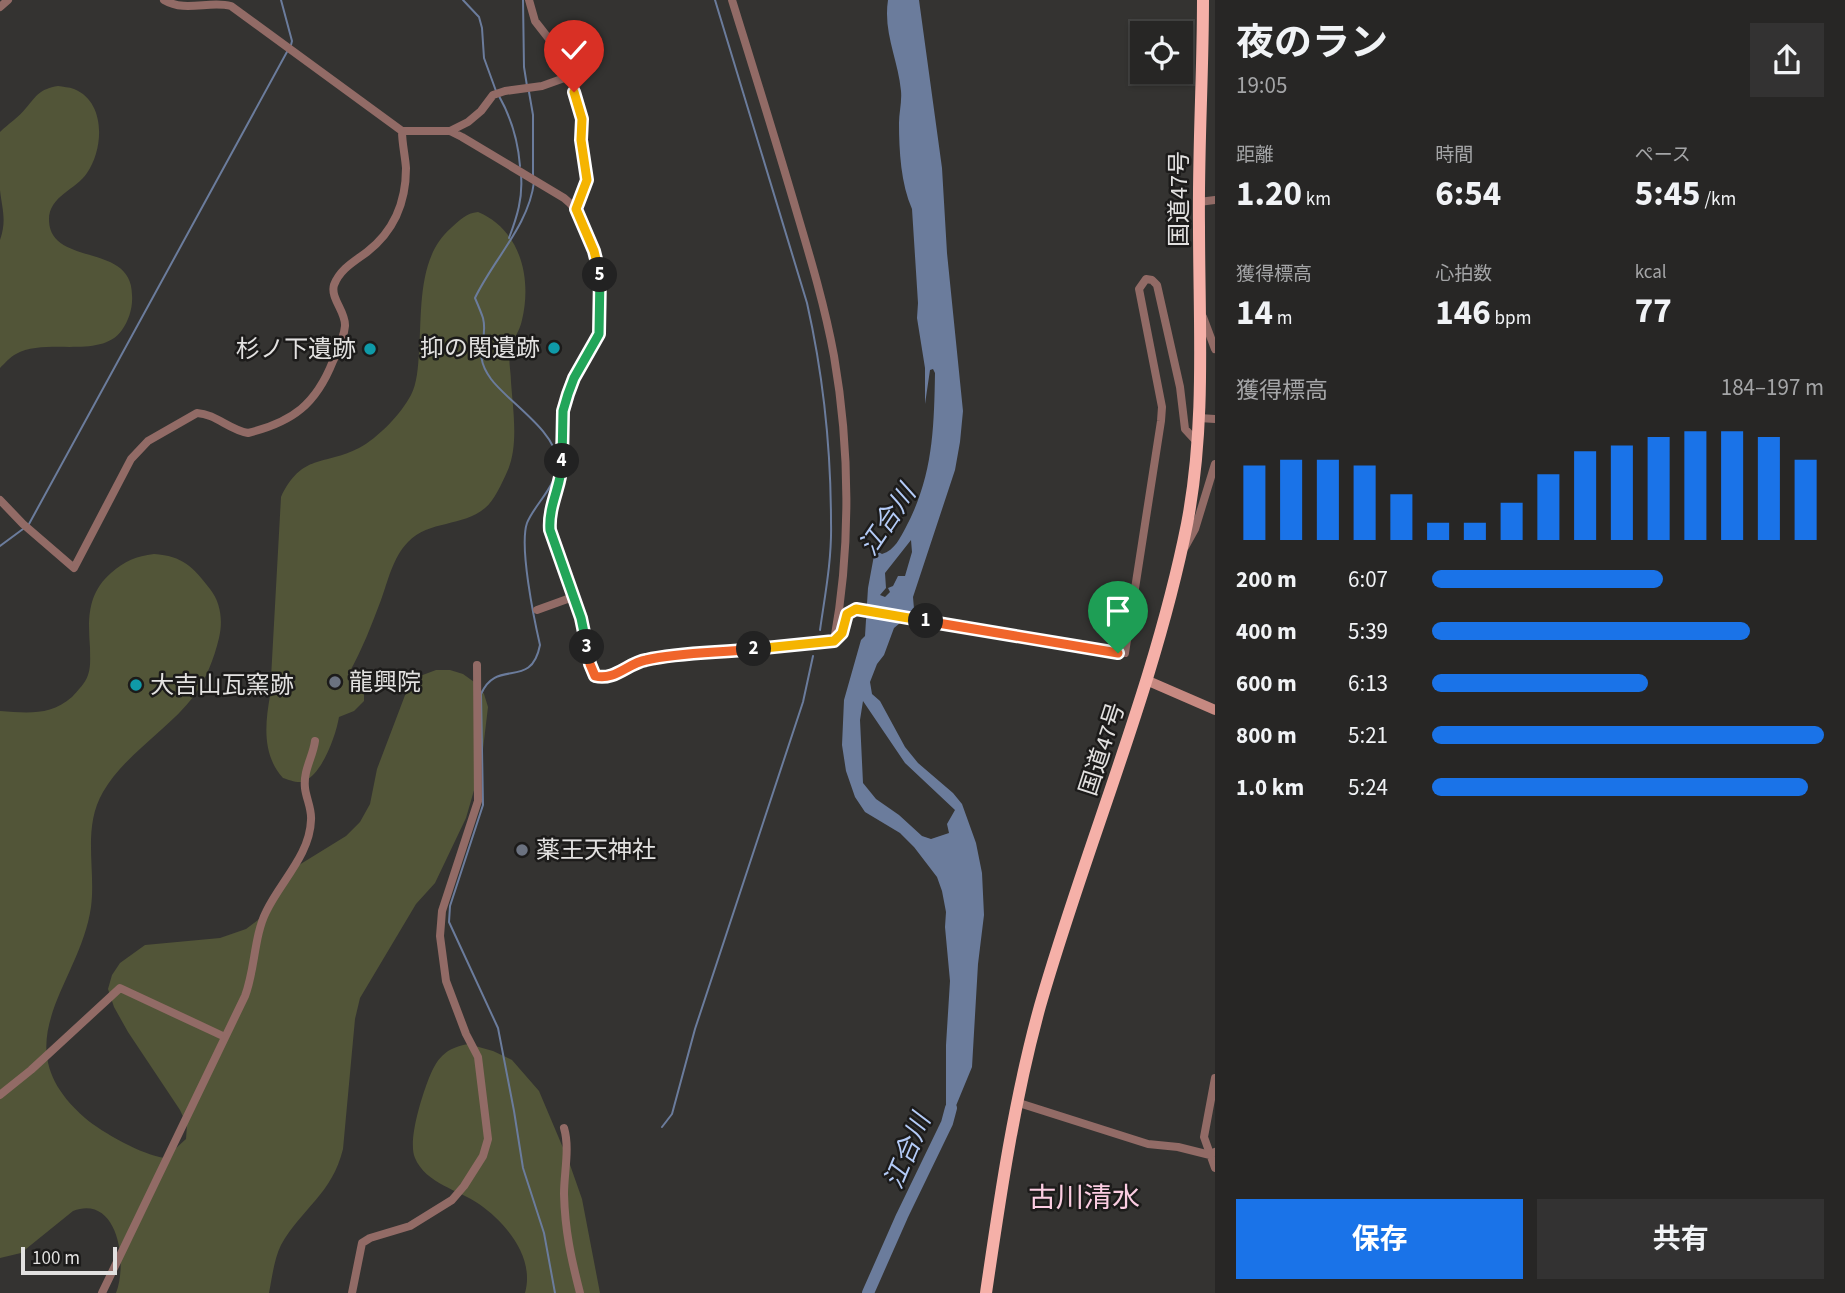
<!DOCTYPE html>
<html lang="ja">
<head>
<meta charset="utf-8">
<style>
	:root { --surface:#272625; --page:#333232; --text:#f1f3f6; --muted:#a4a5a7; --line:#434342; --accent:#1a73e8 }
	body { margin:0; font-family:"Source Sans 3","Noto Sans JP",sans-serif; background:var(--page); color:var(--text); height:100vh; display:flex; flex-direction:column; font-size:26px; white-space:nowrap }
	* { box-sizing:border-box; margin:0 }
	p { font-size:23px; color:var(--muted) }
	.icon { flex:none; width:38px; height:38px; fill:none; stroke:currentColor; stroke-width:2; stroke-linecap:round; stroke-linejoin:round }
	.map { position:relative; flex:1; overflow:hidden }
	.sheet { display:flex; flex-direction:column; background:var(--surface); width:630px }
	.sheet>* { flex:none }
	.tools { position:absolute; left:1130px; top:21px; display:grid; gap:14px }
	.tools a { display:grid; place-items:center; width:63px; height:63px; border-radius:0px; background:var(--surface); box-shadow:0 2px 5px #0004,0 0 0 2px var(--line); font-size:35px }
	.scale { position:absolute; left:21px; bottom:18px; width:96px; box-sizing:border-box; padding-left:7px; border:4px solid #e2e1e0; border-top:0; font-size:19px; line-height:24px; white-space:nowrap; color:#e2e1e0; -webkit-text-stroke:5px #1c1b1a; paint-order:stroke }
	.pin { position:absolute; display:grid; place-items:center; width:60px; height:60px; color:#fff; margin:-72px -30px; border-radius:50% 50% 50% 0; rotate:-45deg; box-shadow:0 0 7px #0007 }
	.pin .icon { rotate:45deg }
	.km { position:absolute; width:35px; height:35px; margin:-18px; border-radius:50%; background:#222; color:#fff; font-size:19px; line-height:35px; text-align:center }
	.round { display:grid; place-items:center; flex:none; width:74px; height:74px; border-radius:0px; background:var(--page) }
	.head { display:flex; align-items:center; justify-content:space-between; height:119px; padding:0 21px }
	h1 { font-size:38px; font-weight:700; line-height:52px }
	.figures { display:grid; grid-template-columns:repeat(3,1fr); gap:10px; height:119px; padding:7px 21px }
	.figures div { display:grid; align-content:center }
	.figures b { font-size:35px; font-weight:700 }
	.figures small { font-size:19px; font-weight:400 }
	.figures p { font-size:19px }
	.chart { height:196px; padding:14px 21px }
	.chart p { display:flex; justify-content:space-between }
	.chart svg { width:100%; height:126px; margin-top:7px; stroke:var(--accent); stroke-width:6 }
	.primary-button { display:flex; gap:14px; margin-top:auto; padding:14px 21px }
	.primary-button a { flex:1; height:80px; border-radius:0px; background:var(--accent); color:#fff; font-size:28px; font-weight:700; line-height:80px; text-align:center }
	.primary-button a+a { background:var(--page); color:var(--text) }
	ul { padding:0 21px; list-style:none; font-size:23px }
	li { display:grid; grid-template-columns:112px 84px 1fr; align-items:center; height:52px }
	li i { height:18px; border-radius:9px; background:var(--accent) }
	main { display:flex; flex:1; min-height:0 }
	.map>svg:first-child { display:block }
	.green { fill:#525538 }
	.water { fill:#6b7c9c; fill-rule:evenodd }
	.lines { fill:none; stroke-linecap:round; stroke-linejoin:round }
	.stream { stroke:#6b7c9c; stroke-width:2 }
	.river { stroke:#6b7c9c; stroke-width:12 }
	.minor { stroke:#926b66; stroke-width:8 }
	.secondary { stroke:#c68981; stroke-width:10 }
	.trunk { stroke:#f5b0a8; stroke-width:12 }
	.split-1-casing { stroke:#fff; stroke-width:14 }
	.split-2-casing { stroke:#fff; stroke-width:14 }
	.split-3-casing { stroke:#fff; stroke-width:14 }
	.split-4-casing { stroke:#fff; stroke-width:14 }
	.split-5-casing { stroke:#fff; stroke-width:14 }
	.split-6-casing { stroke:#fff; stroke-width:14 }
	.split-1 { stroke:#f0652b; stroke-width:9 }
	.split-2 { stroke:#f5b400; stroke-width:9 }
	.split-3 { stroke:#f0652b; stroke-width:9 }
	.split-4 { stroke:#22a559; stroke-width:9 }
	.split-5 { stroke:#22a559; stroke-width:9 }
	.split-6 { stroke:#f5b400; stroke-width:9 }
	.culture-dot { fill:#0f9aa8; stroke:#1c1b1a; stroke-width:2.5 }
	.worship-dot { fill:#6b7280; stroke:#1c1b1a; stroke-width:2.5 }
	.labels { text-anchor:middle; stroke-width:5; stroke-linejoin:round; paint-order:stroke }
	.street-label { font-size:24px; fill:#e2e1e0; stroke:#1c1b1a }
	.poi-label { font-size:24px; fill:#e2e1e0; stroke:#1c1b1a; text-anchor:start }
	.water-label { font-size:26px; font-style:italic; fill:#b4cbf7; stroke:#1c1b1a }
	.quarter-label { font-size:28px; fill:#fccde2; stroke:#1c1b1a }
</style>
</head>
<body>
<main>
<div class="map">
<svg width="1215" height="1293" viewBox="0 0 1215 1293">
	<rect width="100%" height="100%" fill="#343331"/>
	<path class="green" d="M58,86c5,1 11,1 16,3 32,13 30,59 13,84 -11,17 -39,23 -38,48 2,46 83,21 83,74 1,12 -3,25 -10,35 -21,30 -76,7 -106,24 -6,3 -11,9 -16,14v-128c7,-20 2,-31 0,-50 0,-19 0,-39 0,-58 8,-8 19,-15 26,-24 11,-13 14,-19 32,-22z
		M478,212c43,18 54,67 44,108 -2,11 -10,20 -12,30 -2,10 1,22 1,32 2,28 8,64 -4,90 -5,11 -13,29 -22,36 -22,19 -56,12 -77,34 -15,15 -20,39 -27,58 -9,24 -19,50 -32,73l6,17 9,-3v14l-10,10 -15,6c-3,18 -16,55 -34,64 -6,3 -16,-1 -22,-3 -21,-23 -18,-54 -13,-82l11,-199c21,-44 43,-31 78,-49 19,-10 42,-34 52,-53 6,-11 7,-28 8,-42 3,-41 -2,-96 32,-125 9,-8 15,-15 27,-16z
		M154,554c29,2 39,13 56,35 11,14 13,32 9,49 -5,21 -13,41 -25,58 -27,35 -69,58 -91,96 -21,36 -7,77 -12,115 -11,78 -91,137 -6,211 18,15 57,37 80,40l21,-19 1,-14 -7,-15 -52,-78 -14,-25 -6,-18 4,-14 8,-12 25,-18 75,-7 26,-9 12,-9 41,-55 47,-29 14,-14 10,-18 7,-35 30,-79 13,-14 16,-6h14l13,4 14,10 7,10 4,13 -7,59 -15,52 -31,65 -19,21 -56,94 -5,21 -12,130c-11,45 -41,59 -62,96 -7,14 -9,33 -12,48h-153c12,-30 2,-99 -43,-82l-52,42 -21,5v-547c27,2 50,5 72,-14 6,-7 13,-13 16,-22 3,-8 2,-18 2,-27 -2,-29 -3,-54 21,-75 14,-12 25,-17 43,-19z
		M468,1044l25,7 19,9 27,31 30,71 13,37 18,94h-75c10,-36 -19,-70 -46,-89 -20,-14 -53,-20 -64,-46 -7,-16 5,-55 11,-72 9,-24 15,-37 42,-42z"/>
	<path class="water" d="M888,0h31l23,168 5,85 16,158 -3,31 -5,28 -42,127 1,12 -3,11 -11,3 -6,5 -10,27 -7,9 -7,18 2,12 8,7 25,46 13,16 35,30 9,11 14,39 6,30 2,42 -6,49 -6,103 -26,63v-85l4,-64 -5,-54 1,-15 -4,-21 -5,-14 -23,-30 -14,-14 -35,-21 -10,-15 -9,-26 -4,-26 2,-45 17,-60 4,-4 3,-48 7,-38 7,4c13,-4 18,-16 24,-27 27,-51 28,-98 29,-154l-2,-4 -3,1 -5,34v-36l-8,-50 1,-15 -6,-94c-11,-25 -13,-58 -13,-86 0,-10 3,-21 2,-32 -3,-32 -18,-58 -13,-91zM911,540l1,12 -7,24h-7l-5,10 -5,2 2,4 -5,5 -5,-2 6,-7 -1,-15zM863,701l42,62 50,47 -8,14 2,9 -18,6 -9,-3 -23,-21 -23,-16 -13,-16 -3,-63z"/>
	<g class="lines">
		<path class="stream" d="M281,0l11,41 -1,4
			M463,0l16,17 3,11 2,30 12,33
			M523,0l1,67 3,19
			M715,0l92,303c16,71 24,147 24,220 1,36 -6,72 -11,107
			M529,92l4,23v62
			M499,96c13,23 19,44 21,70
			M534,182c-5,43 -41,78 -59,116 3,7 6,14 8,20 6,24 -12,34 8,61 16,22 65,52 66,82 2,24 -22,42 -30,62 -8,23 7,96 13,122 -9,46 -43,12 -59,49l2,111 -33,101 -1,16 49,106 16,83 9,57 21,65 11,60
			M509,238c8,-21 14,-40 12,-63
			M29,524l259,-474
			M0,546l23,-17
			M662,1127l10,-13 23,-85 108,-327 10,-46"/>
		<path class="river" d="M868,1293l34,-77 45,-93 4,-15"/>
		<path class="minor" d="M164,0c22,13 45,0 67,6l171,125h48l12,6 102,61c31,23 46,104 34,139 -7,20 -23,36 -30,57 -8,25 -4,48 -6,74 -1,22 -14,39 -12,62l31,88 9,46 5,12c18,4 34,-10 50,-16l185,-18 12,-9 5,-19 9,-5 269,44 36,-232 1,-14 -23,-118 7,-10 6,1 5,5 23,102 5,42 12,13
			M529,0l6,21 25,32 10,23 12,43 -1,21 6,40 -11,29
			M732,0c22,71 44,141 65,213 14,47 28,94 37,143 16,92 17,193 0,285
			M0,7l8,-7
			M450,131l18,-9 13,-11 12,-16 12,-4 37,-5 28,-10
			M1199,202l16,-2
			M1203,317l12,32
			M1199,418l16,1
			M0,500l23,24 51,44 57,-109 17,-18 49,-28c19,1 32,17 51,20 45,-11 68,-29 85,-72 5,-11 11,-23 12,-35 1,-14 -15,-28 -11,-41 6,-16 21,-24 33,-33 27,-21 39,-50 39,-84 -1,-13 -4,-25 -4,-37
			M1185,547l10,-18 20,-65
			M537,610l36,-13
			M1215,1078l-11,59 11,31
			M0,1095l31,-25 89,-82 105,49
			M1016,1102l132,42 30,3 32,8 5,-3
			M564,1128c6,20 0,45 0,66 1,37 7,64 16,99
			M102,1293l143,-297c10,-26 9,-60 21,-84 14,-30 44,-57 45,-92 1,-11 -5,-22 -6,-32 -2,-18 8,-31 10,-47
			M352,1293l10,-50 8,-5 40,-12 42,-26 12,-14 19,-30 5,-17 -10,-82 -12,-23 -20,-53 -6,-45 2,-25 36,-110 -1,-136"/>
		<path class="secondary" d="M1146,680l69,30"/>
		<path class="trunk" d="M986,1293c14,-96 28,-193 54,-287 46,-161 114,-317 147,-482 19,-99 12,-199 12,-298 -1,-76 4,-151 4,-226"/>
	</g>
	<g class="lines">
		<g class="split-1-casing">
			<path id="split-1" d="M926,621l192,32"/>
		</g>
		<g class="split-2-casing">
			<path id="split-2" d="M754,649l80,-8 8,-8 5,-19 9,-5 70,12"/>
		</g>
		<g class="split-3-casing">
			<path id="split-3" d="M587,647l3,17 5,12c20,5 33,-13 51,-16 35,-8 73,-7 108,-11"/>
		</g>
		<g class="split-4-casing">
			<path id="split-4" d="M562,461c0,24 -14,44 -12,69l31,88 6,29"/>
		</g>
		<g class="split-5-casing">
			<path id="split-5" d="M562,461l1,-50 5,-17 6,-16 25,-44 1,-59"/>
		</g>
		<g class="split-6-casing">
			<path id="split-6" d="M574,92l8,27 -1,21 6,40 -11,29 18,42 6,24"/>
		</g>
		<use href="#split-1" class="split-1"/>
		<use href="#split-2" class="split-2"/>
		<use href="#split-3" class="split-3"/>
		<use href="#split-4" class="split-4"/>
		<use href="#split-5" class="split-5"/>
		<use href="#split-6" class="split-6"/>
	</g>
	<g class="culture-dot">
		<circle cx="554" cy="348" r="7"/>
		<circle cx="370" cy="349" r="7"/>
		<circle cx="136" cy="685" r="7"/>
	</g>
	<g class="worship-dot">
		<circle cx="335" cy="682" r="7"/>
		<circle cx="522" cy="850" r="7"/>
	</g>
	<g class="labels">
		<g class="street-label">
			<text transform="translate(1179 199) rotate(-90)" y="8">国道47号</text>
			<text transform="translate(1102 749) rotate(-72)" y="8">国道47号</text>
		</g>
		<g class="poi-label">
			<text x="540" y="356" text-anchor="end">抑の関遺跡</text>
			<text x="356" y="357" text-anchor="end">杉ノ下遺跡</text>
			<text x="349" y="690">龍興院</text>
			<text x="150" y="693">大吉山瓦窯跡</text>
			<text x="536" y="858">薬王天神社</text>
		</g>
		<g class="water-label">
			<text transform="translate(887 520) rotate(-56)" y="9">江合川</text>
			<text transform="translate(907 1151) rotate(-67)" y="9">江合川</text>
		</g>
		<g class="quarter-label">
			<text x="1084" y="1207">古川清水</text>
		</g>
	</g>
</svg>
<div class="tools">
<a><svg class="icon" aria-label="locate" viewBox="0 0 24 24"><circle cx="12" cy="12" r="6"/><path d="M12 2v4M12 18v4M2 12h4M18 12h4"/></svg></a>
</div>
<div class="scale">100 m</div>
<div class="pin" style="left:1118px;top:653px;background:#1e9e55"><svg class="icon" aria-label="arrive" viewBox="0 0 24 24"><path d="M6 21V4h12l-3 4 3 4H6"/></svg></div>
<div class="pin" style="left:574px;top:92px;background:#d93025"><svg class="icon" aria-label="check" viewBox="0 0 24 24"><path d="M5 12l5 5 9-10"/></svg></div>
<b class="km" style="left:926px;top:621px">1</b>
<b class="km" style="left:754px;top:649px">2</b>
<b class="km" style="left:587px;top:647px">3</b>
<b class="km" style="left:562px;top:461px">4</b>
<b class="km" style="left:600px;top:275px">5</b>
</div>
<section class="sheet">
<div class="head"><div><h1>夜のラン</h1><p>19:05</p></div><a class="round"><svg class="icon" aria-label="share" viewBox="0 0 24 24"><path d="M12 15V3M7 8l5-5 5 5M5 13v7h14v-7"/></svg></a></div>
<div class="figures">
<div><p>距離</p><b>1.20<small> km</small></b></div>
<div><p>時間</p><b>6:54</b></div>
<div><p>ペース</p><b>5:45<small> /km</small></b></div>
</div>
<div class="figures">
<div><p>獲得標高</p><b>14<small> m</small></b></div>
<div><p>心拍数</p><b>146<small> bpm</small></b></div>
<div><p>kcal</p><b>77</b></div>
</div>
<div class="chart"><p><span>獲得標高</span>184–197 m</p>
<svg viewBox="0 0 160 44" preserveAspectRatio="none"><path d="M5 44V18M15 44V16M25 44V16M35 44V18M45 44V28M55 44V38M65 44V38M75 44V31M85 44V21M95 44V13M105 44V11M115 44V8M125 44V6M135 44V6M145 44V8M155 44V16"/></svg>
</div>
<ul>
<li><b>200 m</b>6:07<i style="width:59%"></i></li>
<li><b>400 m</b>5:39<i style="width:81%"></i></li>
<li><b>600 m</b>6:13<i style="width:55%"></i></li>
<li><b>800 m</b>5:21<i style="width:100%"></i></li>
<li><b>1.0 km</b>5:24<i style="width:96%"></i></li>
</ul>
<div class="primary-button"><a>保存</a><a>共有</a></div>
</section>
</main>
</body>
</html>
